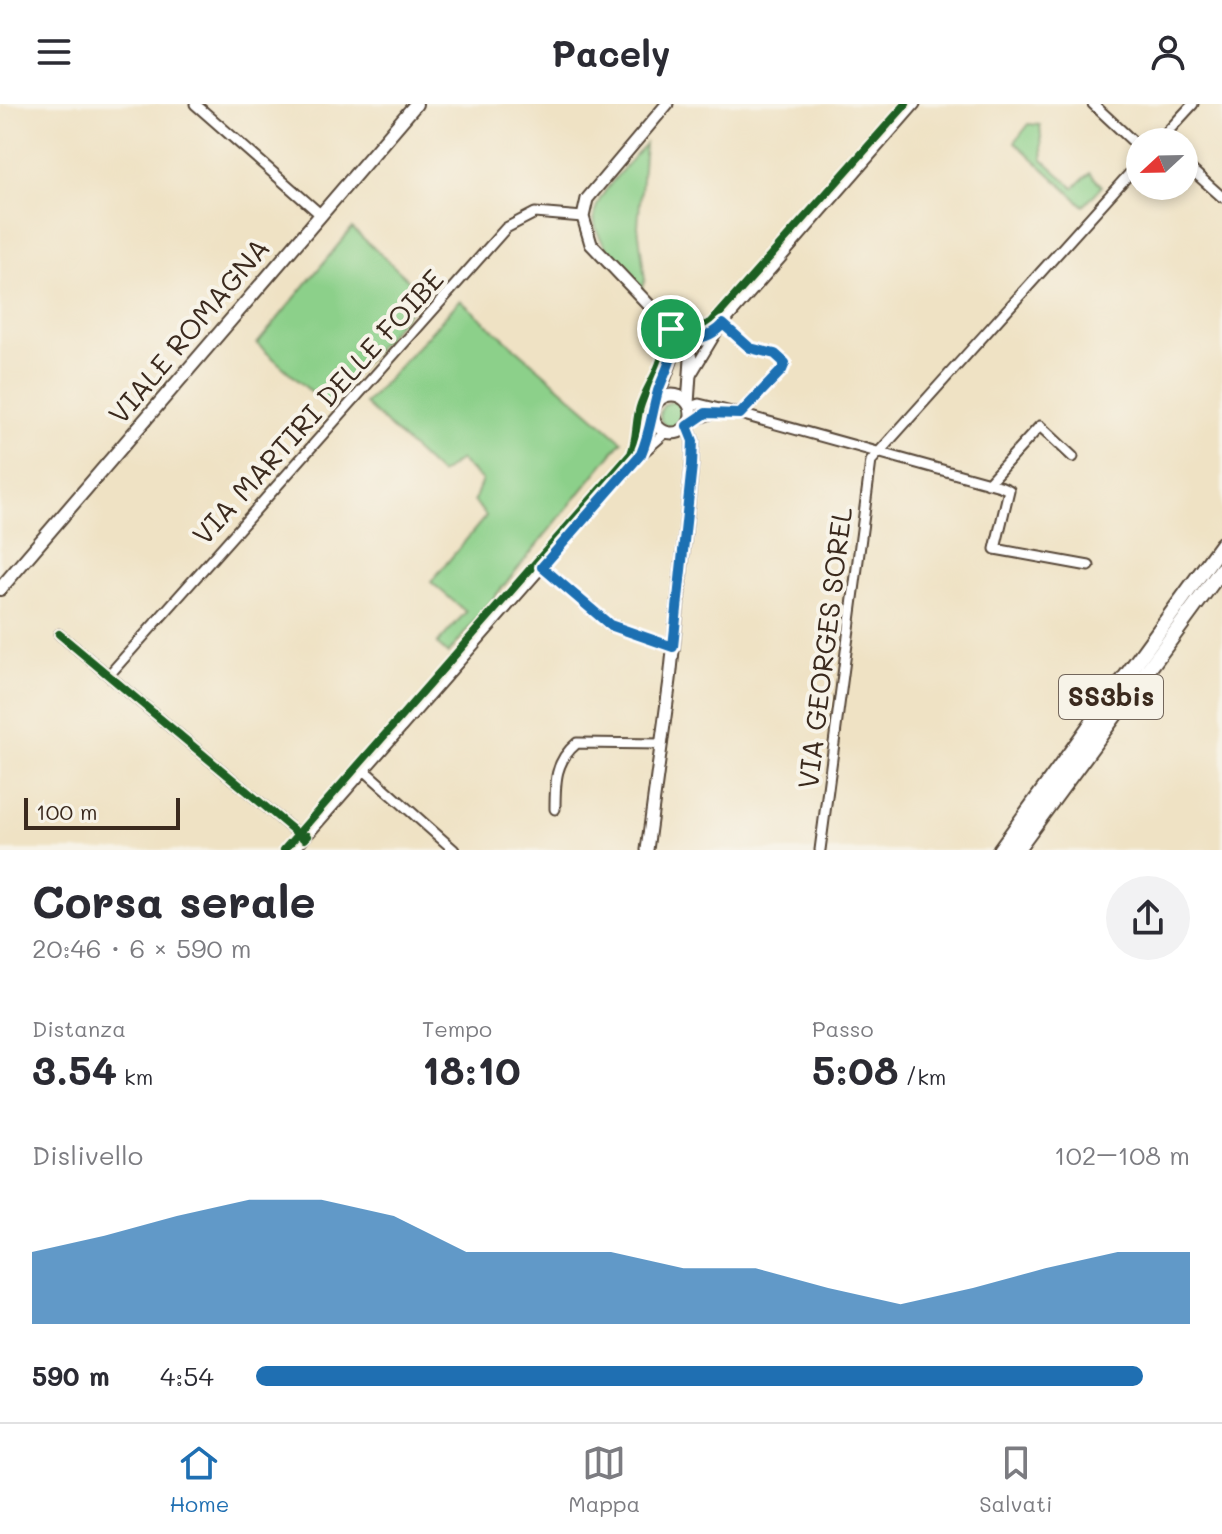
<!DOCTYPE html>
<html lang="it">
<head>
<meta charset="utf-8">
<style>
	:root { --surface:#fff; --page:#f2f2f3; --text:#2b2b33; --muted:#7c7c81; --line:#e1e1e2; --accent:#1f6fb2 }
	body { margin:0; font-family:Mali,sans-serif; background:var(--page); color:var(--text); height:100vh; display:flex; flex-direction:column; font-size:30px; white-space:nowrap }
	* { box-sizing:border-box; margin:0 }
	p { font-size:26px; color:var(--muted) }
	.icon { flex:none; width:44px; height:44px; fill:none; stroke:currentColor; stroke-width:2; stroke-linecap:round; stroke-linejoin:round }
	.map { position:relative; height:746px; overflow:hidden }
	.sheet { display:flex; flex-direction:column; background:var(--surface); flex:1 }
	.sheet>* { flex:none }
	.needle { width:52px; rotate:248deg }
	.controls { position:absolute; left:1126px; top:24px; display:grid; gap:16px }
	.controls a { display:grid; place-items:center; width:72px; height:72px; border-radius:50%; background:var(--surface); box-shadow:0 4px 12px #0003; font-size:40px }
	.scale { position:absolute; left:24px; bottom:20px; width:156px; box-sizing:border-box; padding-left:8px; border:4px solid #3b2a1e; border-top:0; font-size:22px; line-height:28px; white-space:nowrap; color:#3b2a1e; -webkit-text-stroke:6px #f7f3e8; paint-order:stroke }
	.pin { position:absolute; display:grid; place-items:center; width:68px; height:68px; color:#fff; margin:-34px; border:4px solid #fff; border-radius:50%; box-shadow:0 2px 8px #0007 }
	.round { display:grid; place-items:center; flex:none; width:84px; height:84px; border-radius:42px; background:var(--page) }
	.headline { display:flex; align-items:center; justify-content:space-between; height:136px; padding:0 32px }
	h1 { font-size:44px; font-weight:800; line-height:60px }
	.figures { display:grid; grid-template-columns:repeat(3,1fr); gap:12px; height:136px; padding:8px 32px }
	.figures div { display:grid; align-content:center }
	.figures b { font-size:40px; font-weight:800 }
	.figures small { font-size:22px; font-weight:400 }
	.figures p { font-size:22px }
	.chart { height:224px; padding:16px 32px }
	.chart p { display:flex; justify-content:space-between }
	.chart svg { width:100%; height:144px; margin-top:8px; fill:var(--accent); opacity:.7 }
	ul { padding:0 32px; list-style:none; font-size:26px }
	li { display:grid; grid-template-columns:128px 96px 1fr; align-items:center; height:60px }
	li i { height:20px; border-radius:10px; background:var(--accent) }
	header { display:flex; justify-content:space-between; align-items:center; height:104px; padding:0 32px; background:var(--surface); font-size:36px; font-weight:800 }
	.menu { display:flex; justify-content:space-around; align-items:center; height:112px; border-top:2px solid var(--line); background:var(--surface); font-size:22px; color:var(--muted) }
	.menu a { display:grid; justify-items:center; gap:4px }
	.menu .selected { color:var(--accent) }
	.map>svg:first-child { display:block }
	.green { fill:#8cd08a; stroke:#647d54; stroke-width:2 }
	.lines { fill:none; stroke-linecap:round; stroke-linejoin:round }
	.minor-casing { stroke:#564637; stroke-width:13 }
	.tertiary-casing { stroke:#564637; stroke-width:15 }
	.secondary-casing { stroke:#564637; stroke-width:16 }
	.trunk-casing { stroke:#564637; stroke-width:18 }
	.minor { stroke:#fff; stroke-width:9 }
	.tertiary { stroke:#fff; stroke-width:11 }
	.secondary { stroke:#fff; stroke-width:12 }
	.trunk { stroke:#fff; stroke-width:14 }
	.cycleway-casing { stroke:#f7f3e8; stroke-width:13 }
	.cycleway { stroke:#1b5e20; stroke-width:8 }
	.route-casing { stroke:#fff; stroke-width:16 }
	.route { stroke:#1f6fb2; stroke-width:10 }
	.labels { text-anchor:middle; stroke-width:8; stroke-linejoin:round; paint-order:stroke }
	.shield { fill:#f7f3e8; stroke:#73665b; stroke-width:2 }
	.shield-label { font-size:26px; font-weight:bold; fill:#3b2a1e }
	.street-label { font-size:28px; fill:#3b2a1e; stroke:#f7f3e8 }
</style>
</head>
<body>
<header><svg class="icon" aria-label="menu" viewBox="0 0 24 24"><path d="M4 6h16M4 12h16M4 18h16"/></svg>Pacely<svg class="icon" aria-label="person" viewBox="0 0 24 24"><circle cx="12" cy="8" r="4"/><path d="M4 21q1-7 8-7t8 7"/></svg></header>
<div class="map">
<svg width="1222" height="746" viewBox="0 0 1222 746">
	<rect width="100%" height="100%" fill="#f7f3e8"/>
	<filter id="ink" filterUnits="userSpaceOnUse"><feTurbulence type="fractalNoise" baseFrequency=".0125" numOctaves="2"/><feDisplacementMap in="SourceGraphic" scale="16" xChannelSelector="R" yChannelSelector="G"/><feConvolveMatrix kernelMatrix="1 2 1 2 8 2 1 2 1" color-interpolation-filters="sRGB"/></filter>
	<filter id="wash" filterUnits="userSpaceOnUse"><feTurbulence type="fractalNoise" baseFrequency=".006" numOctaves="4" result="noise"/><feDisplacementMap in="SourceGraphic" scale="32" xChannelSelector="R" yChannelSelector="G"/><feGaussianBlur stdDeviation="1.8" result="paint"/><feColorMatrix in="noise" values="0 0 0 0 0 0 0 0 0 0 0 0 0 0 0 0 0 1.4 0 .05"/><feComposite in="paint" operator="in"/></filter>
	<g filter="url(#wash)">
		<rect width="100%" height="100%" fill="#efe2c4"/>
		<path class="green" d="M1029,20l11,1 3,35 31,28 16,-15 12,13 -18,20 -69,-64z
			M645,40l-7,82 7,54 -3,8c-68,-72 -60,-72 3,-144z
			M352,124l72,66 -97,112 -70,-62z
			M460,196l162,141 -174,213 -11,-10 29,-32 -35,-30 55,-66 -12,-15 8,-21 -22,-20 -20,14 -75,-70z
			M660 311a13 13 0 1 1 26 0a13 13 0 1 1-26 0Z"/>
	</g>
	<g filter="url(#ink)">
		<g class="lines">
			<g class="minor-casing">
				<path id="minor" d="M195,0l125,110
					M1093,0l47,44
					M1158,38l35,-38
					M1184,59l38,34
					M723,220l27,24 25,6 10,9 -3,7 -42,44
					M688,242l27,-15
					M691,271l27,-45 197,-226
					M690,303l9,-3 41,10 260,72 9,4 -14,59 94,17
					M690,317l27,-9
					M642,347l11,-38
					M988,379l52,-57 33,31
					M542,463l68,58 63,22
					M59,530l245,205 337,-385 25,-22
					M109,571l397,-447 29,-15 48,4
					M364,666l90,80
					M555,705c0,-28 0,-48 22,-66l85,1
					M294,746l10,-11
					M820,746l51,-389 269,-299"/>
			</g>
			<g class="tertiary-casing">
				<path id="tertiary" d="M667,0l-80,95 -4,18 8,27 97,102 3,13 -3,45
					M653 310a19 19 0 1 1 38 0a19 19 0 1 1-38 0Z
					M655,301l19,-52 -3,-24
					M647,746l23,-170 22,-215 1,-24 -6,-15"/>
			</g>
			<g class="secondary-casing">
				<path id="secondary" d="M0,485l416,-485"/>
			</g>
			<g class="trunk-casing">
				<path id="trunk" d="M1000,746l222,-306
					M1016,746l206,-281"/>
			</g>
			<use href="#minor" class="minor"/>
			<use href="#tertiary" class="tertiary"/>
			<use href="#secondary" class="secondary"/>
			<use href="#trunk" class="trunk"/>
			<g class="cycleway-casing">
				<path id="cycleway" d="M59,530l245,205 3,-3
					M284,746l347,-396c7,-18 4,-34 10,-50 9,-25 27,-42 21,-71l12,-11 20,7 17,-6 195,-219"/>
			</g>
			<use href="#cycleway" class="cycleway"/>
		</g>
	</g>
	<g class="lines" filter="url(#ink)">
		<g class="route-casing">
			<path id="route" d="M723,220l27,24 25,6 10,9 -3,7 -42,44 -34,-1 -19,13 6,15 -1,24 -19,182 -63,-22 -68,-58 99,-113c9,-21 11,-42 17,-63 8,-23 19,-35 13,-62 19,13 36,12 52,-5z"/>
		</g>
		<use href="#route" class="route"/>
	</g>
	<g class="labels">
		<rect class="shield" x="1059" y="571" width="104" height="44" rx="6"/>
		<g class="shield-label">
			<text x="1111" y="602">SS3bis</text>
		</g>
		<g class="street-label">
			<text transform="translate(189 227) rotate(-50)" y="10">VIALE ROMAGNA</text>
			<text transform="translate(318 303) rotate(-48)" y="10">VIA MARTIRI DELLE FOIBE</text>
			<text transform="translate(825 544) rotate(-83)" y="10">VIA GEORGES SOREL</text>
		</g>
	</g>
</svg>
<div class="controls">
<a><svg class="needle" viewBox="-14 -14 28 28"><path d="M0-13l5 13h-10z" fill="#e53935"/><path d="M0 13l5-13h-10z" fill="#7c7c81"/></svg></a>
</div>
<div class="scale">100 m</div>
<div class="pin" style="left:671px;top:225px;background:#1e9e55"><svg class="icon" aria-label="arrive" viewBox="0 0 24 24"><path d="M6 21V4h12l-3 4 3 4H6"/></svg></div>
</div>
<section class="sheet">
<div class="headline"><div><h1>Corsa serale</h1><p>20:46 · 6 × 590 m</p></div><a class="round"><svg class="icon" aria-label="share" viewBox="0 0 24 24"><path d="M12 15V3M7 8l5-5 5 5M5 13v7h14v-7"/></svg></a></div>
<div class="figures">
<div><p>Distanza</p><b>3.54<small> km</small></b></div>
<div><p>Tempo</p><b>18:10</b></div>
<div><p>Passo</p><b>5:08<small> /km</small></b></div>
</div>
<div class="chart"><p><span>Dislivello</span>102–108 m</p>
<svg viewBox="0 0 160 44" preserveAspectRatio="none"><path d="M0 44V22L10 17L20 11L30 6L40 6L50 11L60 22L70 22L80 22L90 27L100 27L110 33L120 38L130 33L140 27L150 22L160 22V44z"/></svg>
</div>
<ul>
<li><b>590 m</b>4:54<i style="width:95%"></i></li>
</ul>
</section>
<nav class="menu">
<a class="selected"><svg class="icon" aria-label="home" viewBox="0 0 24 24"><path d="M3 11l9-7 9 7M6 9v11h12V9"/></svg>Home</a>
<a><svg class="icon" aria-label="map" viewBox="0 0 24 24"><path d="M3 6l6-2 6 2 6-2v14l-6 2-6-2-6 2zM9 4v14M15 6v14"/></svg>Mappa</a>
<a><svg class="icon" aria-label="saved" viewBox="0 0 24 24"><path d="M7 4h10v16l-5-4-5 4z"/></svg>Salvati</a>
</nav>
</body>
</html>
